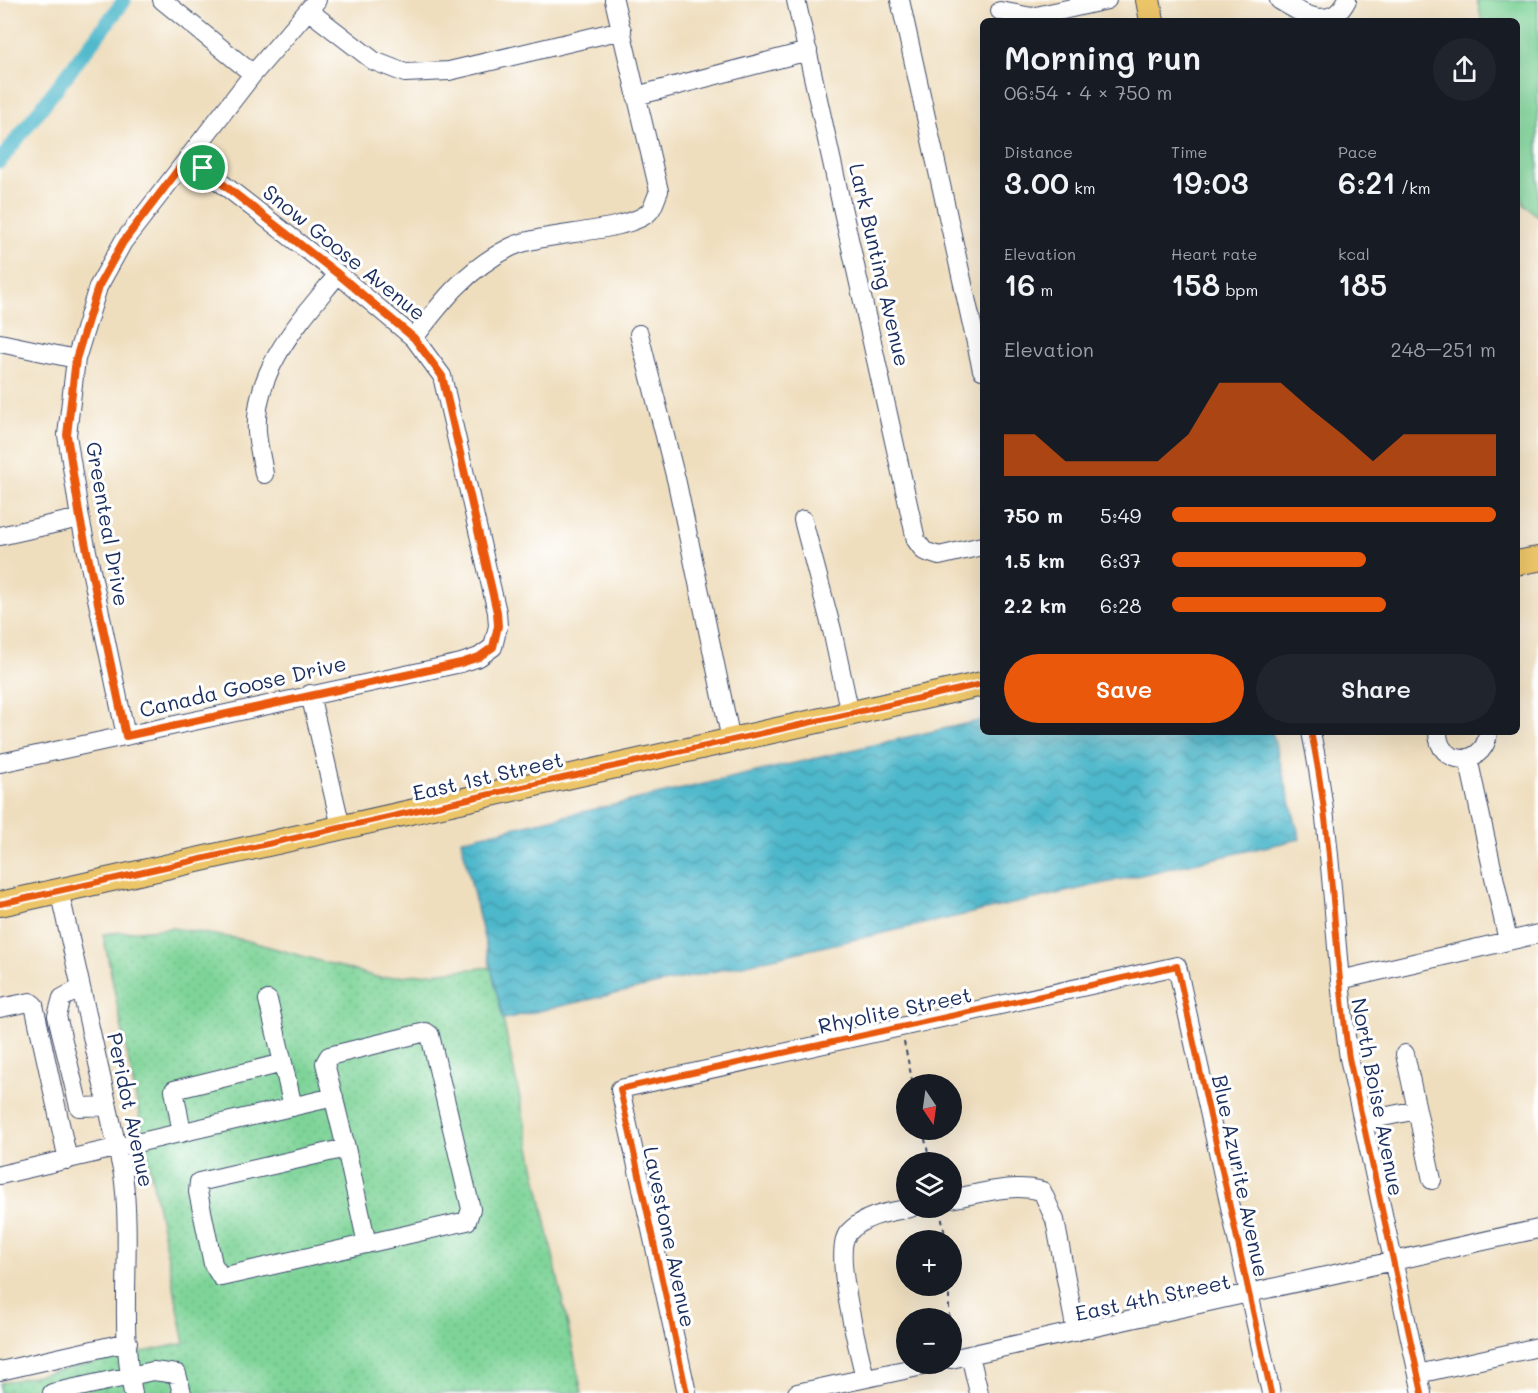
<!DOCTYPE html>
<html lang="en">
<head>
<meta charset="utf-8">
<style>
	:root { --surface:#171b24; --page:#20242c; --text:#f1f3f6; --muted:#9ea1a6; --accent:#ea580c }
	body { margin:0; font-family:Mali,sans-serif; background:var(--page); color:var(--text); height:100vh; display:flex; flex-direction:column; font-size:22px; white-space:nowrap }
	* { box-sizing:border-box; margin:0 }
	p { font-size:20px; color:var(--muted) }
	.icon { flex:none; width:33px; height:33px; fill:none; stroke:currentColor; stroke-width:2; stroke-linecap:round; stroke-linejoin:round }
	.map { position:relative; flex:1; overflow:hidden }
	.panel { position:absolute; left:980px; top:18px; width:540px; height:717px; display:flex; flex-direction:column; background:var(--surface); border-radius:9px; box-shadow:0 6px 24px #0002 }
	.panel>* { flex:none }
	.needle { width:39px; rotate:167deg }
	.buttons { position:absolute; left:896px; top:1074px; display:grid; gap:12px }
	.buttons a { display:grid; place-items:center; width:66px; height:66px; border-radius:50%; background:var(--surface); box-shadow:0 6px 24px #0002; font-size:30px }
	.pin { position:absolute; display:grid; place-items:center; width:51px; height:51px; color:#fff; margin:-26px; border:3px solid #fff; border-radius:50%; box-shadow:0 2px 6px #0007 }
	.round { display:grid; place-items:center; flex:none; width:63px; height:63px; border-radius:32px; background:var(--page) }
	.overview { display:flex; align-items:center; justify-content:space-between; height:102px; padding:0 24px }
	h1 { font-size:33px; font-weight:600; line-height:45px }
	.figures { display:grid; grid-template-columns:repeat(3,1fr); gap:9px; height:102px; padding:6px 24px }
	.figures div { display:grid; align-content:center }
	.figures b { font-size:30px; font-weight:600 }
	.figures small { font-size:16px; font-weight:400 }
	.figures p { font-size:16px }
	.chart { height:168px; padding:12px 24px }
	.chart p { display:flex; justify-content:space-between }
	.chart svg { width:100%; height:108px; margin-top:6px; fill:var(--accent); opacity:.7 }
	.cta { display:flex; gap:12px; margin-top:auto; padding:12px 24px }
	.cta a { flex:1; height:69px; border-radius:36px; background:var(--accent); color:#fff; font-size:24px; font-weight:600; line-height:69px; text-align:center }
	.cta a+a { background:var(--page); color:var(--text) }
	ul { padding:0 24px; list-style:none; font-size:20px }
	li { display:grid; grid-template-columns:96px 72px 1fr; align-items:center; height:45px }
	li i { height:15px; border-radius:8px; background:var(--accent) }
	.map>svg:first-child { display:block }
	.grass { fill:url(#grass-dots); stroke:#4c827b; stroke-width:1.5 }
	.green { fill:#7ed498; stroke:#4c827b; stroke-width:1.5 }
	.water { fill:url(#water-waves); stroke:#347494; stroke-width:1.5 }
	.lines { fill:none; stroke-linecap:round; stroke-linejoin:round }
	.canal { stroke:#4eb8cb; stroke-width:15 }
	.minor-casing { stroke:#3b496c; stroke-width:20 }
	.major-casing { stroke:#3b496c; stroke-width:26 }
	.path { stroke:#3b496c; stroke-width:2; stroke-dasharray:4.5 4.5; stroke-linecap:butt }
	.minor { stroke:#fff; stroke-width:18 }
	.major { stroke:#edc569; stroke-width:24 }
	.cycleway-casing { stroke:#fff; stroke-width:10 }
	.cycleway { stroke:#e8590c; stroke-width:6 }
	.route-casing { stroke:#fff; stroke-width:12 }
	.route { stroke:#ea580c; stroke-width:8 }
	.labels { text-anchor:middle; stroke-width:6; stroke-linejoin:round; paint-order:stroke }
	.street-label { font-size:21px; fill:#1b2f5e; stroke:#fff }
</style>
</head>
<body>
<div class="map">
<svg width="1538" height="1393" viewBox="0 0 1538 1393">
	<defs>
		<pattern id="grass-dots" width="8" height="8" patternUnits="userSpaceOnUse" patternTransform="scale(1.5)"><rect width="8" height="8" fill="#7ed498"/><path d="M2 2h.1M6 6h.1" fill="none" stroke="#6cb685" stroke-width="1.8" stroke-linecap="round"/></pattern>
		<pattern id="water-waves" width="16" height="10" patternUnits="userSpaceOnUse" patternTransform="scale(1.5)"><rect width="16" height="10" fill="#4eb8cb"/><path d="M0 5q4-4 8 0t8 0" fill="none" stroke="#4096a8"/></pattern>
	</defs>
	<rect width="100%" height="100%" fill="#fff"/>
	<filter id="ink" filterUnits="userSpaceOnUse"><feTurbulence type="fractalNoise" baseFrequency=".0167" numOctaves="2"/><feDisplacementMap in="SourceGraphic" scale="12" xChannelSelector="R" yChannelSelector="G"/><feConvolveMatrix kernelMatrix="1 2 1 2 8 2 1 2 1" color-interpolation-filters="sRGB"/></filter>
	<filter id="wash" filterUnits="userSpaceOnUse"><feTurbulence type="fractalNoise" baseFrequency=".008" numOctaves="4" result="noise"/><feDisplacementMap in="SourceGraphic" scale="24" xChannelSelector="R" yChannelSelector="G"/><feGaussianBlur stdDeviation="1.35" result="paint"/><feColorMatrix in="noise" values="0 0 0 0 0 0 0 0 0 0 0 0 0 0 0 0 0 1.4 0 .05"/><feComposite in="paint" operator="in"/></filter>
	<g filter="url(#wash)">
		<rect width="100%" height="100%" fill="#efdebe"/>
		<path class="grass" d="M172,928l73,12 135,38 112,-11 90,426h-582v-10l185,-40 -82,-409z"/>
		<path class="green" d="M1477,0h61v216l-14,-11 -8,-32v-152h-34z"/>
		<path class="water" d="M982,720v12h290l28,107 -797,180 -42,-179z"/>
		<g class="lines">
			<path class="canal" d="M0,161l124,-160"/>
		</g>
	</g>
	<g filter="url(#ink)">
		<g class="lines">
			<g class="minor-casing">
				<path id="minor" d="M162,0l91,74
					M796,0l120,540 8,11 15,5 43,-10
					M900,0l82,370
					M1279,0c23,14 52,32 68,0
					M309,11l65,50 31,12 44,-2 173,-41
					M1000,11l32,6 75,-17
					M636,96l172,-45
					M639,334l38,149 54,257
					M414,338c29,-38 53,-69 97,-91 30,-15 116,-14 138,-35 5,-5 7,-15 10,-21l-45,-191
					M0,343l76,16
					M264,474c-2,-14 -6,-28 -7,-42 -4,-63 45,-113 81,-158
					M803,520l29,110 18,84
					M0,536l80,-18
					M310,694l31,133
					M1311,732c23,108 22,218 38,326l73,335
					M1438,732c0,16 10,26 25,27 15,-2 24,-12 25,-27
					M126,736l-46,-218 -13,-83 9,-76 22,-72 25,-45 130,-168 64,-74
					M1468,758l40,183
					M0,763l461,-100 18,-6 14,-10 5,-21 -1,-14 -55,-236 -28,-38 -76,-64 -150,-117
					M59,890l64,284c10,73 -5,148 10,219
					M1340,980l198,-46
					M81,988l-19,10 -5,18 22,91 29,-1
					M268,1000l15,63
					M0,1008l30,-6 4,3 34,155
					M426,1032l4,3 41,174 -4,12 -246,56 -8,-13 -15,-72 1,-10 147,-34 -21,-85 4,-7z
					M1405,1054l27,126
					M1363,1121l54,-11
					M182,1133l-8,-43 109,-27 10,44
					M346,1148l21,96
					M0,1175l334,-78
					M951,1199c31,-6 61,-16 91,-8l13,29 21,112
					M970,1355l9,38
					M951,1359l587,-130
					M0,1371l128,-29
					M1418,1374l120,-27
					M865,1378c-6,-27 -33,-126 -17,-145 16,-18 41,-21 63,-25
					M52,1393l101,-22 24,3 5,19
					M687,1393l-67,-304 557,-123 94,427
					M797,1393l135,-29"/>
			</g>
			<g class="major-casing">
				<path id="major" d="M1148,0l4,21
					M1516,563l22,-4
					M0,904l982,-220"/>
			</g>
			<path class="path" d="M904,1042l9,42
				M923,1130l7,32
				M940,1210l6,30
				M949,1318v-32
				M951,1328l9,12"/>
			<use href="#minor" class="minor"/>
			<use href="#major" class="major"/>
			<g class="cycleway-casing">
				<path id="cycleway" d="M1311,732c23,108 22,218 38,326l73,335
					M0,904l982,-220
					M687,1393l-67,-304 557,-123 94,427"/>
			</g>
			<use href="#cycleway" class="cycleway"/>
		</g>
	</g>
	<g class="lines" filter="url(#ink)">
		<g class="route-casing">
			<path id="route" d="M188,157l150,117 76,64 28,38 55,236 1,14 -5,21 -14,10 -18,6 -335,73 -46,-218 -13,-83 9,-76 22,-72 25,-45z"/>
		</g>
		<use href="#route" class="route"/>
	</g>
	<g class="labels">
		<g class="street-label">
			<text transform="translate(344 253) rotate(39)" y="7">Snow Goose Avenue</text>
			<text transform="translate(879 265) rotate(77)" y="7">Lark Bunting Avenue</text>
			<text transform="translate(107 524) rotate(80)" y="7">Greenteal Drive</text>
			<text transform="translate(243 687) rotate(-13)" y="7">Canada Goose Drive</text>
			<text transform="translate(488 777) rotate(-13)" y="7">East 1st Street</text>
			<text transform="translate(895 1011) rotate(-12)" y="7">Rhyolite Street</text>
			<text transform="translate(1377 1097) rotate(79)" y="7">North Boise Avenue</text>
			<text transform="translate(130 1110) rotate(78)" y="7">Peridot Avenue</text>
			<text transform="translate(1240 1176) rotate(78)" y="7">Blue Azurite Avenue</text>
			<text transform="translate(669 1237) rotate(78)" y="7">Lavestone Avenue</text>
			<text transform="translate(1153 1298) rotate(-12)" y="7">East 4th Street</text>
		</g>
	</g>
</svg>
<div class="buttons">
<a><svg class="needle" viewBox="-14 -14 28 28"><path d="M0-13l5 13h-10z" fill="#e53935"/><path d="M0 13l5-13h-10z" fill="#9ea1a6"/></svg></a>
<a><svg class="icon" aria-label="layers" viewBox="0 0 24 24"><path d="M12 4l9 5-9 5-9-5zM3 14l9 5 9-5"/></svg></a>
<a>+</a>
<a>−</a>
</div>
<div class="pin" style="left:203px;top:168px;background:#1e9e55"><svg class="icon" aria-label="arrive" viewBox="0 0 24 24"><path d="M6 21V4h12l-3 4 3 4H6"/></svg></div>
<section class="panel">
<div class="overview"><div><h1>Morning run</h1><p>06:54 · 4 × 750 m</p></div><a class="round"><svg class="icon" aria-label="share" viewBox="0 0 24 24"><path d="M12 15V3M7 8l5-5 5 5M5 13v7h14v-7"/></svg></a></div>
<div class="figures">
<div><p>Distance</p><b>3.00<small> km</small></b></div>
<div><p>Time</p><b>19:03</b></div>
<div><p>Pace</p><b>6:21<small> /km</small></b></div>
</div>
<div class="figures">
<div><p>Elevation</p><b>16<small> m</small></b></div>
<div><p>Heart rate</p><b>158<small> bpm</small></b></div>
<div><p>kcal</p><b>185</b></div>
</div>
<div class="chart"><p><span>Elevation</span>248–251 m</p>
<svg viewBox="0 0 160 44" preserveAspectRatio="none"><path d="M0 44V27L10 27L20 38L30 38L40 38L50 38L60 27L70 6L80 6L90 6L100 17L110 27L120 38L130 27L140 27L150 27L160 27V44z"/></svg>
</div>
<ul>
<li><b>750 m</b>5:49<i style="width:100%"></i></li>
<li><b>1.5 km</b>6:37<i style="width:60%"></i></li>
<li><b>2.2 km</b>6:28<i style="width:66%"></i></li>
</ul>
<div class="cta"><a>Save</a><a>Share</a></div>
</section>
</div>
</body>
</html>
